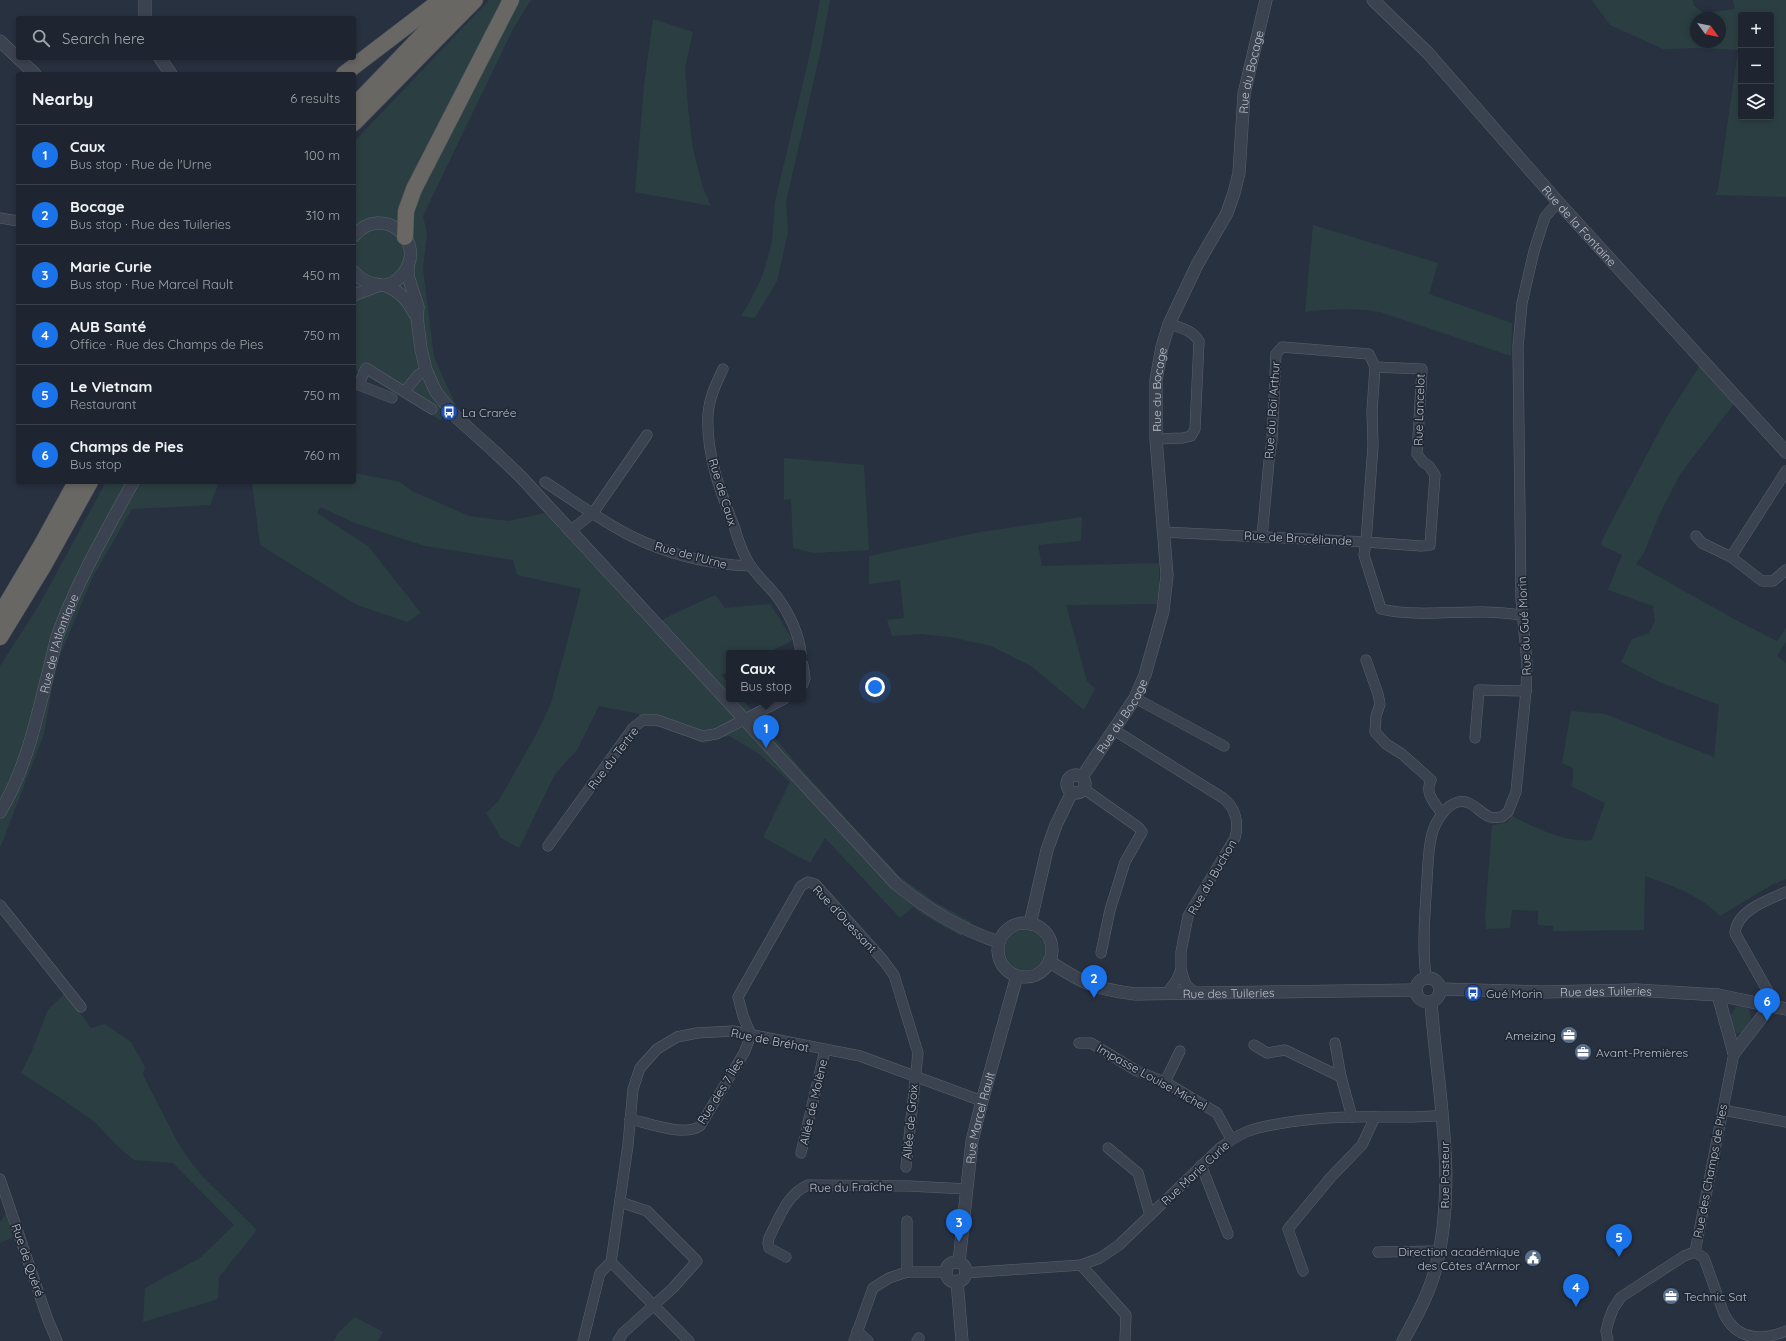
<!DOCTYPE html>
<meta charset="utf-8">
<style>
body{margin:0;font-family:Quicksand,sans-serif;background:#2b313c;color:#f1f3f6}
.controls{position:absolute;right:12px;top:12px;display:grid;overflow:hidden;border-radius:4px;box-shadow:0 2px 6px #0003}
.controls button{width:36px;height:36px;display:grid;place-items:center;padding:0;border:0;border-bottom:1px solid #3c424c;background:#1e2530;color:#f1f3f6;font:20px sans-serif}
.compass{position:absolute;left:1690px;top:12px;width:36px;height:36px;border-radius:50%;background:#1e2530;box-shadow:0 2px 6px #0003;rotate:123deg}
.you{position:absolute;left:875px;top:687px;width:14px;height:14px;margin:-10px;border:3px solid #fff;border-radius:50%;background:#1a73e8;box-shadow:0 0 0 6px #1a73e833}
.badge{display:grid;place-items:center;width:26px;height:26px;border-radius:50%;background:#1a73e8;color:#fff;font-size:13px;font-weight:700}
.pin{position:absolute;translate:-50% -33px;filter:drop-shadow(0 1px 2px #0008)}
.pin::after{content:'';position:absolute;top:21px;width:14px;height:12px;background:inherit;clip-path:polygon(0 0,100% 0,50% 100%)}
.popup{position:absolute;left:726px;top:650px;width:80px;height:52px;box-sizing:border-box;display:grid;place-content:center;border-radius:4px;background:#1e2530;filter:drop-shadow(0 1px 3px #0005);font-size:13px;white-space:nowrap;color:#a1a5ab}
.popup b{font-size:15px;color:#f1f3f6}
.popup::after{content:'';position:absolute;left:50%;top:100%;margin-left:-8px;border:8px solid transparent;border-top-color:#1e2530}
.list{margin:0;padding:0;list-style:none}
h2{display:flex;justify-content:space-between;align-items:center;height:52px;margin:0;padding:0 16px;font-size:17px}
h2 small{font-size:13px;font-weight:400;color:#a1a5ab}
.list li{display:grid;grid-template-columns:26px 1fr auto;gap:12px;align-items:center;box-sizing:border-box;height:60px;padding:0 16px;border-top:1px solid #3c424c}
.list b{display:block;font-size:15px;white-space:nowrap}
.list p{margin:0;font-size:13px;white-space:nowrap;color:#a1a5ab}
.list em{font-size:13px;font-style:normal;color:#a1a5ab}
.icon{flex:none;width:22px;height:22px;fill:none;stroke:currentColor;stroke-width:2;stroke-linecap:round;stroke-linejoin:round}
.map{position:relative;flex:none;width:1786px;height:1341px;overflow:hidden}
.search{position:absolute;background:#1e2530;box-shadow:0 2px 6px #0003;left:16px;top:16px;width:340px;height:44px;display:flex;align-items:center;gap:10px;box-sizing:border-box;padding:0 14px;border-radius:4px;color:#a1a5ab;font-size:15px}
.panel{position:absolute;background:#1e2530;box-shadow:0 2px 6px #0003;left:16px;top:72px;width:340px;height:412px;border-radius:4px}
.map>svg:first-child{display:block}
.green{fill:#2b3f42;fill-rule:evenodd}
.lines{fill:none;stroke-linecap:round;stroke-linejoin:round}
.minor-casing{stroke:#5a616d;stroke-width:11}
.tertiary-casing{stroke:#5a616d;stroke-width:13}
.trunk-casing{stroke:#464e5a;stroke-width:17}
.minor{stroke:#3c4350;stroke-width:10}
.tertiary{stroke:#3c4350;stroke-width:12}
.trunk{stroke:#686764;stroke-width:16}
.labels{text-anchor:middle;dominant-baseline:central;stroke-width:3.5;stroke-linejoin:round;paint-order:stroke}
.street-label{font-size:12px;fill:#b9bfca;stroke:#202835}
.poi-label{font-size:12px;fill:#b9bfca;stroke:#202835;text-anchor:start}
</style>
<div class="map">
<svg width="1786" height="1341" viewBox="0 0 1786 1341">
<rect width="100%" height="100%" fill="#283140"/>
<!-- green -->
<g class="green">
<path d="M489,0h42l-18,29 -90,187 4,18 -4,35 11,88 23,51 -17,12 -86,-51v-227z"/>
<path d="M820,0h10l-9,49 -35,153 2,30 -11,49 -22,37 -14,-2 9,-15 12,-24 10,-35 3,-40 34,-145z"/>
<path d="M1592,0h101l1,6 10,7 31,-4 -2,-9h53v197l-71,-2 3,-5 20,-140 -38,-2 -37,1 -53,-24zM1741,15h30v102h-30zM1696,18h24v24h-24z"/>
<path d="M653,19l40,13 -8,36 3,40 5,41 10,39 8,18 -76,-14 9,-106z"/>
<path d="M1313,225l125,38 -9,31 83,29 -1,33 -131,-44c-26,-4 -49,-3 -75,0z"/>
<path d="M1699,367l5,1 32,33 -55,72 -21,40 -16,40 -8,11 98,55 43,22 9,-13v14l-9,14 9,7v216l-13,5 -53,32c-23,-23 -45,-29 -75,-40l-1,54 -91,1v-5l-15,-1v-14l-26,-1 -2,18 -24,1 -1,-13 7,-91 15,-2 5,-7c24,12 54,27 80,24l13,-37 -34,-17 2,-7v-11l-11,-5 9,-52 34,3 109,43 5,-52 -60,-23 -38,-20 11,-23 17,-6 6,-12 -2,-15 -45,-16 14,-35 -21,-10 2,-7 62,-118z"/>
<path d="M784,458l80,7 5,85 -55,3 -21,-5 -2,-49 -7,1z"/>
<path d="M354,473l46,9 12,9 57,25 39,5 37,-8 108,117 12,-12 50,-23 10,13 45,-4 23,36 -25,13h-39v18l-8,4 8,9v15h13l59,70 98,107 34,25 38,21 -10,14 -39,-22 -9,-7 -13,11 -75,-80 -15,25 -47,-26 27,-55 -32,-29 -29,-17 -26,7 -42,-16 -17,-1 -5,-12 -40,-8 -22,44 -22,24 -36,74 -18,-10 -15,-25 13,-13 37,-65 15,-32 30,-114 -64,-14 -4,-15 -88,-14 -70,-23 -35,-16 -3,6 51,33 53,67 -14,9 -50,-17 -97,-60 -8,-63h102z"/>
<path d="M106,482h113l-9,23 -78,4 -39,67 -37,89 -12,69 -44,114v-182l38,-59z"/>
<path d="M1082,517l-1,24 -43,4 4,21 117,-3v27l-2,14 -91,1 21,76 8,8 -11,21 -53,-44 -40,-20 -41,-9 -29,-3 -29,2 -5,-16 17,-2 -4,-38 -31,4v-28l112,-24z"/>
<circle cx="1025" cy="950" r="20"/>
<path d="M65,993l26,35 14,-4 26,18 14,25 -2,8 37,72 21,28 56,55 -38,47 -1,22 -75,23 2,-34 55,-30 34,-33 -61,-62 -39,-3 -19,-16 -20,-22 -36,-25 -38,-24 10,-20 17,-43z"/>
<path d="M1743,1006l6,3 2,10 -8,13 -7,2 -6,-18 6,-9z"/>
<path d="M6,1214l7,23 -13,6v-21z"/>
<path d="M355,1317l28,15 -5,9h-44l4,-8z"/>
</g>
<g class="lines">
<!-- minor casing -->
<g class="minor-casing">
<g id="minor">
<path d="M0,218l18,3"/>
<path d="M723,369c-7,15 -14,29 -15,46 -2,39 12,76 26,111 4,14 8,27 16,39 8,12 19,21 28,33 11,15 21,36 23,55"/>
<path d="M354,383l38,15"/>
<path d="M359,384l7,-16 66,41"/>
<path d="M405,391l13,-16 8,-5"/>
<path d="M1156,439l27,-1 8,-2 4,-7 4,-88c-7,-11 -18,-13 -30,-17"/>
<path d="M545,482c28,18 56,39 86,54 36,18 79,29 120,30"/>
<path d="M571,530l22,-17 54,-78"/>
<path d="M1163,532l203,10 -2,13 17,54c35,8 70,2 105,3 12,0 25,2 37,3"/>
<path d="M1696,536l6,7 29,14 31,24h11l13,-11"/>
<path d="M1262,537l7,-76 3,-21 4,-86 6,-7 87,7 6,13 -3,44 1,35 -7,96 55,4 9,-1 5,-70 -6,-9 -6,-4 -6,-8 5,-85 -47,-2"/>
<path d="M1731,557l55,-86"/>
<path d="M1366,660l12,34 2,10 -4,12 -1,16 11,12 16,10 29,26c-7,13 4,23 11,34"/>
<path d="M803,665l2,13 -2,6"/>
<path d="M1135,698l89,48"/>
<path d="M1114,730l109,68c13,10 16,25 12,40l-47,78 -7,36v18l5,15 10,8"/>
<path d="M1475,738l4,-48 47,1"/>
<path d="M1084,789l54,38 4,5 -17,30 -15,48 -9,43"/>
<path d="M548,846l85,-118 10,-8h14l45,16 14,-2 68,-35"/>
<path d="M0,905l81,102"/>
<path d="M1426,977c-4,-32 -1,-65 1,-97 1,-15 1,-31 5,-46 3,-11 13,-29 26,-32 14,-3 21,11 32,15 4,1 8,0 12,0l6,-5 8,-20 10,-101 1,-28 -6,-64 -3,-252 4,-44 12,-52 11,-34 13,-15"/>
<path d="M1167,993l9,-12 5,-11"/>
<path d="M1769,1005l1,-10 -35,-62c2,-23 33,-33 51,-41"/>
<path d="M1079,1043h12l46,28 28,11 52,31 14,26"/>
<path d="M1335,1043l6,34"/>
<path d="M1254,1045l13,8 18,-3 56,27 11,40"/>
<path d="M1165,1082l15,-31"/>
<path d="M1723,1110l63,12"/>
<path d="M630,1119c18,4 54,18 70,7l44,-73 7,-18 -8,-19 -5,-19 63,-111 7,-4 7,2 68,76 11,15 24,78 -12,114"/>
<path d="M1108,1148l30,25 12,42"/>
<path d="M801,1153l24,-103"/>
<path d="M1201,1165l27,69"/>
<path d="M0,1179l48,141 9,21"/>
<path d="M907,1221v51"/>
<path d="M1378,1252l61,-1"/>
<path d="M1695,1252l9,6 20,56c13,26 37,27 62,17"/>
<path d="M786,1257l-17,-9 -1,-5 1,-5c10,-20 18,-44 39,-53l101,1 58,3"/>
<path d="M1081,1265l45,50 -1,26"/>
<path d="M1303,1271l-15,-42 43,-52 31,-32 13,-28"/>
<path d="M965,1273l116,-8 19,-7 19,-13 101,-97c8,-6 16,-12 26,-16 26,-10 79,-15 108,-15 29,-1 59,2 88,-2"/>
<path d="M857,1331l11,10"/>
<path d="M583,1341l17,-68 11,-11"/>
<path d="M618,1341l5,-8 50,-45 24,-27 -50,-50 -27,-9"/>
<path d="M689,1341l-78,-79 17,-117 5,-56 7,-21 17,-19 20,-12 20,-4 36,-2 127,25 122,45"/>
<path d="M854,1341l19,-53 16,-10 18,-6h39"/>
<path d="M917,1341l2,-3"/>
<path d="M1608,1341l-2,-10 3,-11 4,-11 8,-12 63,-41 11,-4 39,-199"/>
</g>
</g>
<!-- tertiary casing -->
<g class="tertiary-casing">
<g id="tertiary">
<path id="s1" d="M1373,0l55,53 130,149 228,250"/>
<path d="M145,18v-18"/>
<path d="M0,41l35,33"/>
<path d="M160,58l11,16"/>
<path d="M354,236c28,-34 76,6 48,39 -6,7 -13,11 -21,10 -11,-2 -20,-4 -27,-13"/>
<path d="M408,265v11l10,31 -1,10 4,32 5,21 10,22 19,24 41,37 25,24 375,407c31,25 65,46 103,58"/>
<path d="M386,286c14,6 21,13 28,27"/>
<path d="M354,295l26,-10"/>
<circle cx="1076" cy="784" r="9"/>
<path id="s2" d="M1082,777l53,-79 10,-23 18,-64 4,-36 -11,-136v-59l6,-33 7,-23 28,-59 30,-52 7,-20 5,-20 5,-79 22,-94"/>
<path id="s3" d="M0,812c24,-39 35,-86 46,-131 4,-14 7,-29 11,-44 19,-54 49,-105 76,-155"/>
<circle cx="1025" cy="950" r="27"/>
<path d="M1030,924l17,-74 9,-25 16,-33"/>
<path id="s4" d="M1049,961c33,22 46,28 86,33l281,-4"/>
<circle cx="1428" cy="990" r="12"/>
<path id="s5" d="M1441,989l101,3 94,-2 82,5 68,14"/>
<path d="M1718,995l16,58"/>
<path d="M1734,1053l34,-44 1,-4"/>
<path id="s6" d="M959,1262l13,-121 10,-40 35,-125"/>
<circle cx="956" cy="1272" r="10"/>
<path d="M957,1281l5,60"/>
<path d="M1403,1341c13,-23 27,-49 33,-74 22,-87 1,-178 -5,-265"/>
</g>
</g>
<!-- trunk casing -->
<g class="trunk-casing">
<g id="trunk">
<path d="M344,74l97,-74"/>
<path d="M354,106l102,-106"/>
<path d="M354,123l121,-123"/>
<path d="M405,237l1,-26 8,-22 97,-189"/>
<path d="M0,615l42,-71 34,-62"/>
<path d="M0,637l44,-72 46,-83"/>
</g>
</g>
<!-- minor -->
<use href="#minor" class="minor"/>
<!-- tertiary -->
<use href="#tertiary" class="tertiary"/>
<!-- trunk -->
<use href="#trunk" class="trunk"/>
</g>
<!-- icons -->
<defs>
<g id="bus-disc" transform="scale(0.9)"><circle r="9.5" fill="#1a4fb4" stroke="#202835"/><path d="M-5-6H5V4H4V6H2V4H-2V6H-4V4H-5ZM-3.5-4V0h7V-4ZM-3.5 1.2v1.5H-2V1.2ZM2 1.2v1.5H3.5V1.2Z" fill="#fff"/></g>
<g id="office-disc" transform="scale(0.9)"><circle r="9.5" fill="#5c6f8a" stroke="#202835"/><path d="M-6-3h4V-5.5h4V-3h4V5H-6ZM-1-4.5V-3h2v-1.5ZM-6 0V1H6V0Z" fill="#fff"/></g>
<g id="civic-disc" transform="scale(0.9)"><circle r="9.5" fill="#5c6f8a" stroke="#202835"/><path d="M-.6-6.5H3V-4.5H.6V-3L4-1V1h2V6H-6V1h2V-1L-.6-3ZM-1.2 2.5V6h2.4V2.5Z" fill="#fff"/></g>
</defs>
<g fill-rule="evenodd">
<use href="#bus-disc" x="449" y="412"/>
<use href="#bus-disc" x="1473" y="993"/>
<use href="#office-disc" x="1569" y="1035"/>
<use href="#office-disc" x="1583" y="1052"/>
<use href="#civic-disc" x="1533" y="1258"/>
<use href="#office-disc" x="1671" y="1296"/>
</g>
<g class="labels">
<!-- street labels -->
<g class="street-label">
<text stroke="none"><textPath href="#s2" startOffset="745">Rue du Bocage</textPath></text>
<text stroke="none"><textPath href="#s1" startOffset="306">Rue de la Fontaine</textPath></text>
<text stroke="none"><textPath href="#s2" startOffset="409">Rue du Bocage</textPath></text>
<text transform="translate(1272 410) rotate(-86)">Rue du Roi Arthur</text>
<text transform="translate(1419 410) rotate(-88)">Rue Lancelot</text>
<text transform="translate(723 492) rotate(73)">Rue de Caux</text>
<text transform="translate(1298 538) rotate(3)">Rue de Brocéliande</text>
<text transform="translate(691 555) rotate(15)">Rue de l'Urne</text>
<text transform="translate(1524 626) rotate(-93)">Rue du Gué Morin</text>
<text stroke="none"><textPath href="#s3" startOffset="179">Rue de l'Atlantique</textPath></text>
<text stroke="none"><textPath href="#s2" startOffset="73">Rue du Bocage</textPath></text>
<text transform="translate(613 758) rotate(-53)">Rue du Tertre</text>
<text transform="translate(1212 877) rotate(-60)">Rue du Buchon</text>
<text transform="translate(845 919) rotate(47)">Rue d'Ouessant</text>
<text stroke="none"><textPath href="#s5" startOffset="165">Rue des Tuileries</textPath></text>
<text stroke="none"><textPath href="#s4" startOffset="187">Rue des Tuileries</textPath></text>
<text transform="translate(770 1040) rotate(11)">Rue de Bréhat</text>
<text transform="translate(1152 1077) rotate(29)">Impasse Louise Michel</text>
<text transform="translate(720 1091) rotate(-58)">Rue des 7 Îles</text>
<text transform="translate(813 1102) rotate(-77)">Allée de Molène</text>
<text stroke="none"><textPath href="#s6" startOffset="146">Rue Marcel Rault</textPath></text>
<text transform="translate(910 1122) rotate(-85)">Allée de Groix</text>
<text transform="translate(1710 1171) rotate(-79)">Rue des Champs de Pies</text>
<text transform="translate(1195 1173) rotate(-43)">Rue Marie Curie</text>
<text transform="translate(1444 1175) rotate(-90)">Rue Pasteur</text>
<text transform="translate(851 1187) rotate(-1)">Rue du Fraîche</text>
<text transform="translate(28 1260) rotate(71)">Rue de Quéré</text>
</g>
<!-- poi labels -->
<g class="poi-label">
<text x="462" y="412">La Crarée</text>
<text x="1486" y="993">Gué Morin</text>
<text x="1556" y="1035" text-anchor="end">Ameizing</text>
<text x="1596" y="1052">Avant-Premières</text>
<text x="1520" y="1251" text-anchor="end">Direction académique<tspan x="1520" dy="14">des Côtes d'Armor</tspan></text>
<text x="1684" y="1296">Technic Sat</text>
</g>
</g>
</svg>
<div class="controls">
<button>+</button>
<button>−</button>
<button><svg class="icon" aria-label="layers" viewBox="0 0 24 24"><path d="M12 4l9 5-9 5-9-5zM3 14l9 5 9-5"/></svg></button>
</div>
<svg class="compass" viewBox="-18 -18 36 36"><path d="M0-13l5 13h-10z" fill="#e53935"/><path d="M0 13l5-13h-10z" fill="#a1a5ab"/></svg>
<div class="you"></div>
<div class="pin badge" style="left:766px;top:748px">1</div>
<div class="popup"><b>Caux</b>Bus stop</div>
<div class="pin badge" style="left:1094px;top:998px">2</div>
<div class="pin badge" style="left:959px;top:1242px">3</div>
<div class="pin badge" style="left:1576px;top:1307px">4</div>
<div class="pin badge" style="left:1619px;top:1257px">5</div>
<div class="pin badge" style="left:1767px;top:1021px">6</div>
<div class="search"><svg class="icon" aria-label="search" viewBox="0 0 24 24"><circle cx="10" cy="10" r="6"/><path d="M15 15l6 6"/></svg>Search here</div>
<section class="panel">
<h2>Nearby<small>6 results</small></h2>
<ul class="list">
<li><span class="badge">1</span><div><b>Caux</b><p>Bus stop · Rue de l'Urne</p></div><em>100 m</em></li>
<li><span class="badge">2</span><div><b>Bocage</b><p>Bus stop · Rue des Tuileries</p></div><em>310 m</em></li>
<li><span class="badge">3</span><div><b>Marie Curie</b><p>Bus stop · Rue Marcel Rault</p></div><em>450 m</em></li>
<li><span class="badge">4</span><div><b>AUB Santé</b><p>Office · Rue des Champs de Pies</p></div><em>750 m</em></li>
<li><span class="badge">5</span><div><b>Le Vietnam</b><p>Restaurant</p></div><em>750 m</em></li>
<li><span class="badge">6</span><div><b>Champs de Pies</b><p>Bus stop</p></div><em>760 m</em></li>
</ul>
</section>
</div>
